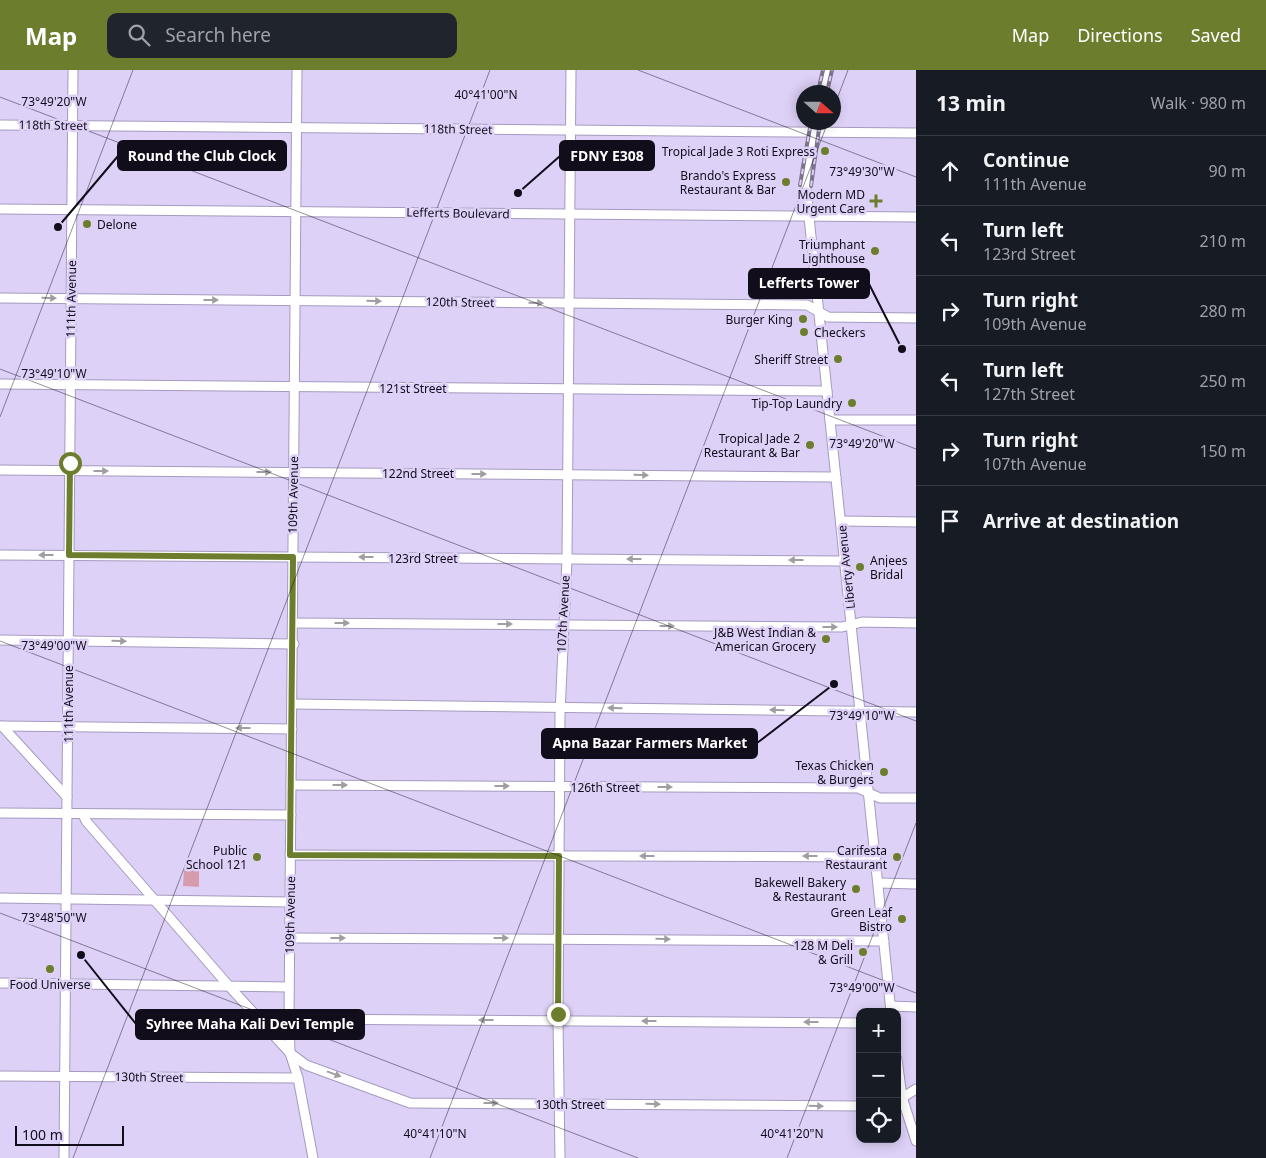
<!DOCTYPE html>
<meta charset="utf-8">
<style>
body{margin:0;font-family:"Noto Sans",sans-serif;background:#20242c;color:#f1f3f6}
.controls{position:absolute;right:15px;bottom:15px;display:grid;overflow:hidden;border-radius:10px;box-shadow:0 2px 12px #0003}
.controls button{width:45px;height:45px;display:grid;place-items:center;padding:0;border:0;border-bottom:1px solid #363941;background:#171b24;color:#f1f3f6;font:25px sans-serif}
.compass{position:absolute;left:796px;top:15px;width:45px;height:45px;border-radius:50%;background:#171b24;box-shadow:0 2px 12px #0003;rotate:111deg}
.scale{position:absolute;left:15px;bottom:12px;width:109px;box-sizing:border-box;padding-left:5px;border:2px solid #120d1a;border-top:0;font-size:14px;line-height:18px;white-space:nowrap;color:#120d1a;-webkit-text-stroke:4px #ded1f8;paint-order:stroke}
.stop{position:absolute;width:15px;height:15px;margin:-11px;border:4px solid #6c7e2d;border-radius:50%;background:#fff}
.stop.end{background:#6c7e2d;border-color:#fff;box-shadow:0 1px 5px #0008}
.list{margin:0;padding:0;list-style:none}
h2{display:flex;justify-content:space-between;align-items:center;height:65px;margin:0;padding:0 20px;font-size:21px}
h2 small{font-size:16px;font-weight:400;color:#9ea1a6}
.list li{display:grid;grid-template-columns:32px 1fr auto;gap:15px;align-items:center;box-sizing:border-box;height:70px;padding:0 20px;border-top:1px solid #363941}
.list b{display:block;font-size:19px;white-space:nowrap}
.list p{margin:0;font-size:16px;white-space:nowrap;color:#9ea1a6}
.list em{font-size:16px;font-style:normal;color:#9ea1a6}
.icon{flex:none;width:28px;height:28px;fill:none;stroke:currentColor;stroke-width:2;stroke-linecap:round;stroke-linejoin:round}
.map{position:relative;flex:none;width:916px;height:1088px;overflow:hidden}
header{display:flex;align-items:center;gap:30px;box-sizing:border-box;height:70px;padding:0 25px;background:#6c7e2d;color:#fff}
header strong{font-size:24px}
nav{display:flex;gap:28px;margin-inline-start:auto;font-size:18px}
.search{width:350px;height:45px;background:#20242c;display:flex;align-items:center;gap:12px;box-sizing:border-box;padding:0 18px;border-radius:10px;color:#9ea1a6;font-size:19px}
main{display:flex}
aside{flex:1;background:#171b24}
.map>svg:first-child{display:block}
.green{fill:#d69cad}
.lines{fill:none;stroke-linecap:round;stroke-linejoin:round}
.minor-casing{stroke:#a69abe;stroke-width:11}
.minor{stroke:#fff;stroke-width:9}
.rail-casing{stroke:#7c738d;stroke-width:4}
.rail{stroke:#ded1f8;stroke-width:2;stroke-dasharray:5.5;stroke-linecap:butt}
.oneway{fill:#a09ea3}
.route{stroke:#6c7e2d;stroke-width:6}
.ticks{fill:none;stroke:#120d1a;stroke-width:1;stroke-opacity:0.45}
.poi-dot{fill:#6c7e2d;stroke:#ded1f8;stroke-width:2}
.labels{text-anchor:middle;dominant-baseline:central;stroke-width:5;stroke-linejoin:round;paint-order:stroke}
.street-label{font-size:12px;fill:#120d1a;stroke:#ded1f8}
.poi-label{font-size:12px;fill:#120d1a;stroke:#ded1f8;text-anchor:end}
.ticks-label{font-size:12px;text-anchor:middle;fill:#120d1a;stroke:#ded1f8;stroke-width:5;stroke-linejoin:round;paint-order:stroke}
.leader{fill:none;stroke:#120d1a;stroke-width:2}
.callout-dot{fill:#120d1a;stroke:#ded1f8;stroke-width:2}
.callout{fill:#120d1a;stroke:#120d1a;stroke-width:2}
.callout-label{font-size:14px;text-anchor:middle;font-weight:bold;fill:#fff}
</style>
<header>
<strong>Map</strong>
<div class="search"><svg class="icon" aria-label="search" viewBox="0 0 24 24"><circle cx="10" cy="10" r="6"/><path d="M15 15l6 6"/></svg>Search here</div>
<nav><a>Map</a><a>Directions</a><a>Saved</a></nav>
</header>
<main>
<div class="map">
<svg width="916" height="1088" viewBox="0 0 916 1088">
<rect width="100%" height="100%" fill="#ded1f8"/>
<!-- green -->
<path class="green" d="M184,799h15v18l-16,-1z"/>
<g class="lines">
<!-- minor casing -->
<g class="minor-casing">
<g id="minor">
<path d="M297,0l-8,949 1,34 8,25 15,80"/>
<path d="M822,22l5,-22"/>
<path d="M815,52l-9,47v19l85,824"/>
<path d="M0,55l916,8"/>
<path d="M0,139l916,8"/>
<path d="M0,228l807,7 21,12 88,1"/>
<path d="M0,314l827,7"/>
<path d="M830,350h86"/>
<path d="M0,400l836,7"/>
<path d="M841,451l75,1"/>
<path d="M0,485l845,6"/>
<path d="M293,553l549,4 20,-5 54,1"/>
<path d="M0,570l294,4"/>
<path d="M292,634l624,8"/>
<path d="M0,656l292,3"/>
<path d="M2,656l65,71"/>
<path d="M291,715l567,3 22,10h36"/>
<path d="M0,743l291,2"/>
<path d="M83,744l3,7 142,164 62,68 16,12 104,38 450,3"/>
<path d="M290,785l586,2"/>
<path d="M879,813l37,1"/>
<path d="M0,828l290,4"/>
<path d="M290,868l594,3"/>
<path d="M0,913l289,4"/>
<path d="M891,936l25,1"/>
<path d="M289,949l571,4"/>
<path d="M897,989l5,38 14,44"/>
<path d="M0,1006l298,2"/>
<path d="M897,1031l19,-12"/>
<path d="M64,1088l9,-1088"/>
<path d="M560,1088l-2,-137 2,-307 7,-155 4,-489"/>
</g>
</g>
<!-- minor -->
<use href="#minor" class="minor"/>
<!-- rail casing -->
<g class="rail-casing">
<g id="rail">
<path d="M818,22l5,-22"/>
<path d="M827,22l5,-22"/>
<path d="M800,115l11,-63"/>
<path d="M811,116l9,-64"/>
</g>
</g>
<!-- rail -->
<use href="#rail" class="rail"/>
</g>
<!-- one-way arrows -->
<defs><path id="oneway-solid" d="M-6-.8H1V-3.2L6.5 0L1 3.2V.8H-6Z" transform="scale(1.25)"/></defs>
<g class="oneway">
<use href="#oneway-solid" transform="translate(49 228) rotate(1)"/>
<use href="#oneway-solid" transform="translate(211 230)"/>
<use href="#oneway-solid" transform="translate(374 231) rotate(1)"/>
<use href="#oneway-solid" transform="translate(536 233) rotate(1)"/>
<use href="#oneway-solid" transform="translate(101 401)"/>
<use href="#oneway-solid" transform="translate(264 402)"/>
<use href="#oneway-solid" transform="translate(479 404)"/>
<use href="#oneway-solid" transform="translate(641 405) rotate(1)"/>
<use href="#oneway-solid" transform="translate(46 485) rotate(-180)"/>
<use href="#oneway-solid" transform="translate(366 487) rotate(-180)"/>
<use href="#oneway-solid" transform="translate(634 489) rotate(-180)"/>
<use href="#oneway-solid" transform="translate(796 490) rotate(-180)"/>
<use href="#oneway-solid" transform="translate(342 553)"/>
<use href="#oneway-solid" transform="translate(505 554)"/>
<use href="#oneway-solid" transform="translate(667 556)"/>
<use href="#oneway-solid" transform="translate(830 557)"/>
<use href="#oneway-solid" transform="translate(119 571) rotate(1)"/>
<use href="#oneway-solid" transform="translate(615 638) rotate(-179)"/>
<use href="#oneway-solid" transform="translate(777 640) rotate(-179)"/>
<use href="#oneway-solid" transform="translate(243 658) rotate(-180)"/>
<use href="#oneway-solid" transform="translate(340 715)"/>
<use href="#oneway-solid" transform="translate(502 716)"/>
<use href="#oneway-solid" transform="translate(665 717)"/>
<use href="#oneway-solid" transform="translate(647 786) rotate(-180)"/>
<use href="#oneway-solid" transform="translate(810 786) rotate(-180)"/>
<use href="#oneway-solid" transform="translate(338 868)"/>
<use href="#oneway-solid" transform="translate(501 868)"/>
<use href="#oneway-solid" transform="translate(663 869) rotate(1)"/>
<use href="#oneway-solid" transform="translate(486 950) rotate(-180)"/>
<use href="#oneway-solid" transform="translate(649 951) rotate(-180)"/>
<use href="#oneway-solid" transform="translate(811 952) rotate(-180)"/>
<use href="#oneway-solid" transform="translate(334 1004) rotate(20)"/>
<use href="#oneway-solid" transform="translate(491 1033)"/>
<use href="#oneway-solid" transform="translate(653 1034) rotate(1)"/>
<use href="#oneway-solid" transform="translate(816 1036) rotate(1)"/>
</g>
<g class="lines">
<!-- route -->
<path class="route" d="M70,393l-1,92 224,2 -3,298 269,1 -1,158"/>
</g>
<!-- ticks -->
<path class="ticks" d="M638,0l278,107M0,27l916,352M834,37l14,-37M0,299l916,352M0,347l133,-347M0,571l916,352M0,843l638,245M73,1088l417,-1088M430,1088l398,-1036M787,1088l129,-335"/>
<!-- markers -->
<g class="poi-dot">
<circle cx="825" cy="81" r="5"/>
<circle cx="786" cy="112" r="5"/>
<path d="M873.5 123.5h5v5h5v5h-5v5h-5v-5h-5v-5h5z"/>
<circle cx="87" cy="154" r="5"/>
<circle cx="875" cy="181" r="5"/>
<circle cx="803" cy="249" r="5"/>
<circle cx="804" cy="262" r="5"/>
<circle cx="838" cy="289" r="5"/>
<circle cx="852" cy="333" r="5"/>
<circle cx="810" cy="375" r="5"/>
<circle cx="860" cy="497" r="5"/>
<circle cx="826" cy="569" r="5"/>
<circle cx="884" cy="702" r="5"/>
<circle cx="257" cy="787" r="5"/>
<circle cx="897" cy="787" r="5"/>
<circle cx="856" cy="819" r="5"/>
<circle cx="902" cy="849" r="5"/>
<circle cx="863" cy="882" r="5"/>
<circle cx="50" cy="899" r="5"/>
</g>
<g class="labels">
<!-- street labels -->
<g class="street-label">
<text transform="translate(53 55) rotate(1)">118th Street</text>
<text transform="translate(458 59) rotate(1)">118th Street</text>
<text transform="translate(458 143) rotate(1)">Lefferts Boulevard</text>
<text transform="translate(71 229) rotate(-89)">111th Avenue</text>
<text transform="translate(460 232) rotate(1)">120th Street</text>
<text x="413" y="318">121st Street</text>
<text x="418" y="403">122nd Street</text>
<text transform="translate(293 425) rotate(-89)">109th Avenue</text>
<text x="423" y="488">123rd Street</text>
<text transform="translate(846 497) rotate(-96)">Liberty Avenue</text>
<text transform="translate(563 544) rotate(-87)">107th Avenue</text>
<text transform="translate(68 634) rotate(-90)">111th Avenue</text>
<text x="605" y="717">126th Street</text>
<text transform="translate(290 845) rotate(-89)">109th Avenue</text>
<text transform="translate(149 1007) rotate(1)">130th Street</text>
<text x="570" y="1034">130th Street</text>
</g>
<!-- poi labels -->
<g class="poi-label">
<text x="815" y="81">Tropical Jade 3 Roti Express</text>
<text x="776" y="105">Brando's Express<tspan x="776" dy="14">Restaurant &amp; Bar</tspan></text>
<text x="865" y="124">Modern MD<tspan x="865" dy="14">Urgent Care</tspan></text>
<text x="97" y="154" text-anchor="start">Delone</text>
<text x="865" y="174">Triumphant<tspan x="865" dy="14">Lighthouse</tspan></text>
<text x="793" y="249">Burger King</text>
<text x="814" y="262" text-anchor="start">Checkers</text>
<text x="828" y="289">Sheriff Street</text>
<text x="842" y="333">Tip-Top Laundry</text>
<text x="800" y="368">Tropical Jade 2<tspan x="800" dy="14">Restaurant &amp; Bar</tspan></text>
<text x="870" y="490" text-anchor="start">Anjees<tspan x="870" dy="14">Bridal</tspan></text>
<text x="816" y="562">J&amp;B West Indian &amp;<tspan x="816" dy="14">American Grocery</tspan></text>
<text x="874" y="695">Texas Chicken<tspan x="874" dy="14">&amp; Burgers</tspan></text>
<text x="247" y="780">Public<tspan x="247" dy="14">School 121</tspan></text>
<text x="887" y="780">Carifesta<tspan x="887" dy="14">Restaurant</tspan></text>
<text x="846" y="812">Bakewell Bakery<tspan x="846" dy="14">&amp; Restaurant</tspan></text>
<text x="892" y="842">Green Leaf<tspan x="892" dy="14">Bistro</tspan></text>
<text x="853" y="875">128 M Deli<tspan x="853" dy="14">&amp; Grill</tspan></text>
<text x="50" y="914" text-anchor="middle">Food Universe</text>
</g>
</g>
<g class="ticks-label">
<text x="486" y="29">40°41'00"N</text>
<text x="54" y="36">73°49'20"W</text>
<text x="862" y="106">73°49'30"W</text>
<text x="54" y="308">73°49'10"W</text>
<text x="862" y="378">73°49'20"W</text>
<text x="54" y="580">73°49'00"W</text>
<text x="862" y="650">73°49'10"W</text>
<text x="54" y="852">73°48'50"W</text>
<text x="862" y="922">73°49'00"W</text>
<text x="435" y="1068">40°41'10"N</text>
<text x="792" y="1068">40°41'20"N</text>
</g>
<!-- callouts -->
<path class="leader" d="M518 123L560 86M58 157L118 86M902 279L869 214M834 614L757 673M81 885L136 954"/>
<g class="callout-dot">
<circle cx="518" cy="123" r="5"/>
<circle cx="58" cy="157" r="5"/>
<circle cx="902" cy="279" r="5"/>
<circle cx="834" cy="614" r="5"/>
<circle cx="81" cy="885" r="5"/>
</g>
<g class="callout">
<rect x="560" y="71" width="94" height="29" rx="5"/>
<rect x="118" y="71" width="168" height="29" rx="5"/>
<rect x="749" y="199" width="120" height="29" rx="5"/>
<rect x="542" y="659" width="215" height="29" rx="5"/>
<rect x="136" y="940" width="228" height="29" rx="5"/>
</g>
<g class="callout-label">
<text x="607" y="91">FDNY E308</text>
<text x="202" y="91">Round the Club Clock</text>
<text x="809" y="218">Lefferts Tower</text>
<text x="650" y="678">Apna Bazar Farmers Market</text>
<text x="250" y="959">Syhree Maha Kali Devi Temple</text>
</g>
</svg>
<div class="controls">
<button>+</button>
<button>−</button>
<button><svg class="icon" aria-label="locate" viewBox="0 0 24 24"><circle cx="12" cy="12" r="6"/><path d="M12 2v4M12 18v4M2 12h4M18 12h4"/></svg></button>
</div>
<svg class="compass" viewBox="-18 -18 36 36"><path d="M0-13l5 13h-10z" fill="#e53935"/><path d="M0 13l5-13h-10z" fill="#9ea1a6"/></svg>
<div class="scale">100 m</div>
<div class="stop" style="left:70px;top:393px"></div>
<div class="stop end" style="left:558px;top:944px"></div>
</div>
<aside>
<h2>13 min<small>Walk · 980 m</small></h2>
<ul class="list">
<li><svg class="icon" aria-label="ahead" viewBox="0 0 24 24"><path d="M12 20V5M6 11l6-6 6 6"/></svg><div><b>Continue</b><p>111th Avenue</p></div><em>90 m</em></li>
<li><svg class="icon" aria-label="left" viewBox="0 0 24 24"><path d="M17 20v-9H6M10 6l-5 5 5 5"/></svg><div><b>Turn left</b><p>123rd Street</p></div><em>210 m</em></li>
<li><svg class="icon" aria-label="right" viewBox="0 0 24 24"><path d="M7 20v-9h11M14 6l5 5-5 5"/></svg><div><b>Turn right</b><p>109th Avenue</p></div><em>280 m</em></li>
<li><svg class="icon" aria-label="left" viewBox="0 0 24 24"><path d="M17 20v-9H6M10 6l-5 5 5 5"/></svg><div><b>Turn left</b><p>127th Street</p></div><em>250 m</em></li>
<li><svg class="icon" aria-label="right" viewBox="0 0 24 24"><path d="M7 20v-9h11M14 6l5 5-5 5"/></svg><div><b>Turn right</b><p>107th Avenue</p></div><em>150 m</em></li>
<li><svg class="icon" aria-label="arrive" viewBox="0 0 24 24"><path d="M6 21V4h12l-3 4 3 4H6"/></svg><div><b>Arrive at destination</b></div></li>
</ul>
</aside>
</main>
